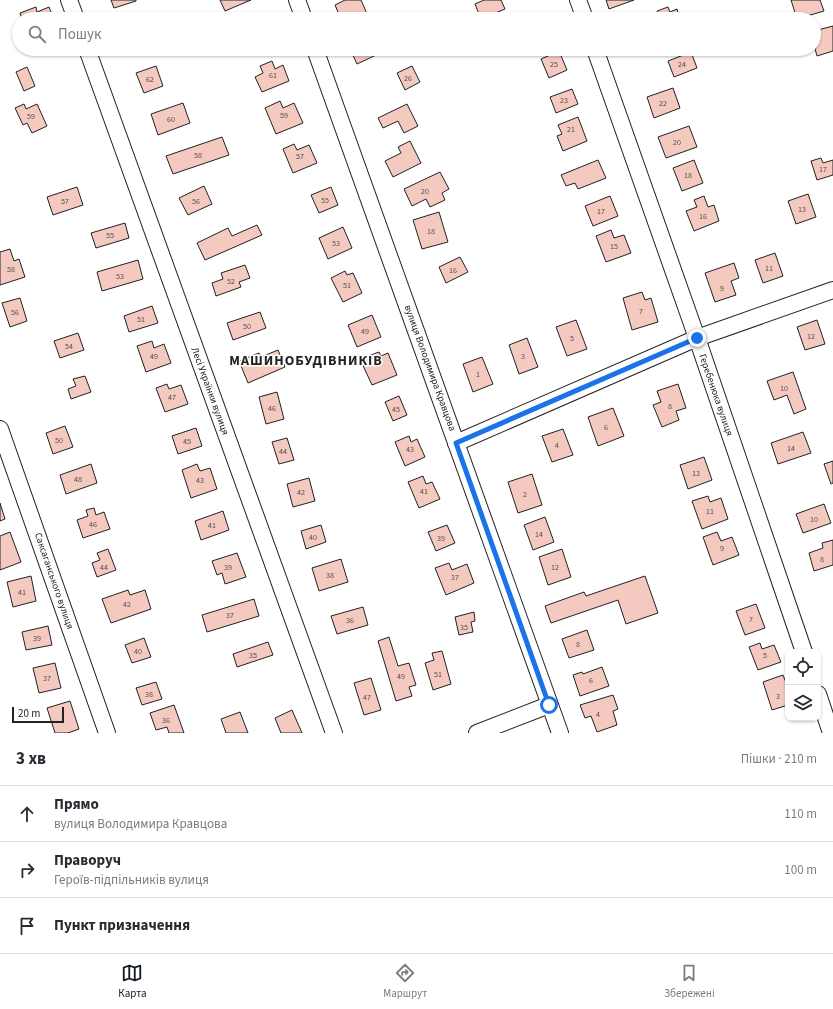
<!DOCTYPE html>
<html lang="uk">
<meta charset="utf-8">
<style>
body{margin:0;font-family:"Source Sans 3",sans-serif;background:#f7f7f7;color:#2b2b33}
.controls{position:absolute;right:12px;bottom:12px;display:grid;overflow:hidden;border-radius:8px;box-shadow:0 1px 3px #0004}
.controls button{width:36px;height:36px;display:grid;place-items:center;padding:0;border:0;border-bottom:1px solid #e1e1e2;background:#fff;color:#2b2b33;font:20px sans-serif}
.scale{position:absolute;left:12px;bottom:10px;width:52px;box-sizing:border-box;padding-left:4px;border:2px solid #222;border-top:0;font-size:11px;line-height:14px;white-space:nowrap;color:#222;-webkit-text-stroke:3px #fff;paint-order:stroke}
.stop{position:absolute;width:12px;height:12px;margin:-9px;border:3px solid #1a73e8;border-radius:50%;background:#fff}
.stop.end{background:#1a73e8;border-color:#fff;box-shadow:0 1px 4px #0008}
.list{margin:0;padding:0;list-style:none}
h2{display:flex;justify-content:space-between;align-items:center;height:52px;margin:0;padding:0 16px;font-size:17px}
h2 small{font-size:13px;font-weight:400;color:#7c7c81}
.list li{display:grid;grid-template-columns:26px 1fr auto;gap:12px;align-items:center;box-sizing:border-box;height:56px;padding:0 16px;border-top:1px solid #e1e1e2}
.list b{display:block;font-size:15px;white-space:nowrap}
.list p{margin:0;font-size:13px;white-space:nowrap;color:#7c7c81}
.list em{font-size:13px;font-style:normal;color:#7c7c81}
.icon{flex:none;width:22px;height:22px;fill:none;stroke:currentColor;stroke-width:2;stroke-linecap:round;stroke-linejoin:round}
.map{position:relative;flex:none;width:833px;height:733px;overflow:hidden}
.search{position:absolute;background:#fff;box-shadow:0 1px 3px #0004;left:12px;right:12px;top:12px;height:44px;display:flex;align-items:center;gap:10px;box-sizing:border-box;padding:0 14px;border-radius:22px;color:#7c7c81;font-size:15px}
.sheet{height:220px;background:#fff}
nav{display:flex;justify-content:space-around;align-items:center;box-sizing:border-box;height:56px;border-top:1px solid #e1e1e2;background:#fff;font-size:11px;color:#7c7c81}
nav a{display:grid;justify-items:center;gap:2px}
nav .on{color:#111827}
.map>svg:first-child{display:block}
.building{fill:#f3c9c0;stroke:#222}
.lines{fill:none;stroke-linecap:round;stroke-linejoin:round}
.minor-casing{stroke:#222;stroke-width:18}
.minor{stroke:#fff;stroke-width:16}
.route{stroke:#1a73e8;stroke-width:5}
.labels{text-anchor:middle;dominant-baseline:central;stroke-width:3;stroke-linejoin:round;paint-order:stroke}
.number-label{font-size:8px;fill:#564c4a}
.street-label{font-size:10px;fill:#222;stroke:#fff}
.district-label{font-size:14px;font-weight:bold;letter-spacing:1px;fill:#222;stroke:#fff}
</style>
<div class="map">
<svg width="833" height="733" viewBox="0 0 833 733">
<rect width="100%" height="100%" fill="#fff"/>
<!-- building -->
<g class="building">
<path d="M111,0h25v1l-22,7z"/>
<path d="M220,0h31l-26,11z"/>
<path d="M345,0h16l7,16 -7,3h-20l-6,-14z"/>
<path d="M484,0h17l4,9 -24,10 -6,-15z"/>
<path d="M606,0h28l-25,9z"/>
<path d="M791,0h29l4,11 -27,8z"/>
<path d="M36,7l1,5 12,-5 5,12h-32l-2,-6z"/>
<path d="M668,7l2,5 7,-3 3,10h-20l-3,-8z"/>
<path d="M817,24l1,6 15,-4v25l-16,5 -3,-11v-20z"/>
<path d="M350,49h39l-32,15z"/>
<path d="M559,51l8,19 -18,8 -8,-19z"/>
<path d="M691,52l6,16 -23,9 -6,-16z"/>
<path d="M272,61l3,8 8,-4 6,16 -27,11 -7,-15 8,-4 -3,-7z"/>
<path d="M156,66l7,20 -19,7 -8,-20z"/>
<path d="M412,66l8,16 -15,8 -8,-17z"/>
<path d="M27,67l8,19 -11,5 -8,-19z"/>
<path d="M673,88l7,20 -26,10 -7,-21z"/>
<path d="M572,89l6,15 -22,9 -6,-16z"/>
<path d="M280,101l3,7 11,-5 9,20 -27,11 -11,-26z"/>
<path d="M183,103l7,20 -32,12 -7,-21z"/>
<path d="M24,104l2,5 11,-5 10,22 -15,7 -5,-10 -4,2 -8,-17z"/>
<path d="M407,104l11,22 -14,7 -6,-12 -15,7 -5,-10z"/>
<path d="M578,117l9,24 -24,10 -6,-15 5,-2 -4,-9z"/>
<path d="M689,126l8,21 -31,11 -8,-21z"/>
<path d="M222,137l7,18 -56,19 -7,-18z"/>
<path d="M410,141l11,22 -28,14 -8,-16 16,-8 -3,-6z"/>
<path d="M294,144l3,6 12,-5 8,18 -24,10 -10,-24z"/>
<path d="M821,158l2,5 10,-3v15l-16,5 -6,-19z"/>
<path d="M598,160l8,18 -28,11 -3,-6 -9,3 -5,-11z"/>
<path d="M694,160l9,23 -21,8 -9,-23z"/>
<path d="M440,172l9,17 -7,4 3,7 -15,7 -4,-8 -14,7 -8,-17z"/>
<path d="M204,186l8,18 -24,11 -9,-17z"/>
<path d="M77,187l6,18 -30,10 -6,-18z"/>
<path d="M331,187l7,18 -19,8 -8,-18z"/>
<path d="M808,194l8,23 -20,7 -8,-23z"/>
<path d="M610,196l8,20 -25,10 -8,-20z"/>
<path d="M704,196l4,11 6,-2 5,16 -25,10 -8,-20 11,-4 -3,-7z"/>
<path d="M439,212l9,30 -26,7 -9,-29z"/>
<path d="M125,223l4,15 -33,10 -5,-15z"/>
<path d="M257,225l5,10 -57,25 -8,-17 31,-15 4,8z"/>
<path d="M343,227l9,21 -24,11 -9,-21z"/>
<path d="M611,230l3,8 10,-3 7,18 -25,9 -10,-26z"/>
<path d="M10,249l4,12 5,-2 6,18 -25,8v-33z"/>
<path d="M775,253l8,23 -20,7 -8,-23z"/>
<path d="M460,257l8,15 -22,11 -7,-16z"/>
<path d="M138,260l5,19 -41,12 -5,-19z"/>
<path d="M734,263l5,15 -8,3 5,14 -21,7 -10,-29z"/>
<path d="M245,265l5,13 -11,4 2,5 -25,9 -4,-13 11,-4 -2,-6z"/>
<path d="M345,271l2,4 6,-2 9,20 -19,9 -12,-24z"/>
<path d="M642,292l3,8 6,-2 7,24 -26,8 -9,-32z"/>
<path d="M20,298l7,23 -17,6 -8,-24z"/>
<path d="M152,306l6,17 -29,9 -5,-16z"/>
<path d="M260,312l6,16 -33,12 -6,-17z"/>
<path d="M372,315l9,22 -24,10 -9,-22z"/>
<path d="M576,320l11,29 -20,7 -11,-29z"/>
<path d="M817,320l8,24 -20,6 -8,-23z"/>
<path d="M78,333l6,17 -24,8 -6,-17z"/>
<path d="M527,338l11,29 -19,7 -10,-29z"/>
<path d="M152,341l2,7 10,-4 7,19 -25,9 -9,-26z"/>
<path d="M278,350l7,17 -37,16 -9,-22 20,-8 2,4z"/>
<path d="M379,352l2,4 7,-3 9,22 -25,10 -12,-26z"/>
<path d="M482,357l11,27 -20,8 -10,-28z"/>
<path d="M793,372l13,37 -12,5 -7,-19 -13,5 -7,-19z"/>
<path d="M85,376l6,16 -20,7 -3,-10 8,-3 -3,-7z"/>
<path d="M167,384l2,5 12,-4 7,19 -23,8 -9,-24z"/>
<path d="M678,384l8,24 -10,3 3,9 -17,7 -9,-22 8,-3 -4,-11z"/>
<path d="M277,392l7,27 -18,5 -7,-27z"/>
<path d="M399,396l8,19 -14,6 -8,-19z"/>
<path d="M613,408l11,28 -26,10 -10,-29z"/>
<path d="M65,426l8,21 -20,7 -7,-21z"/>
<path d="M196,428l6,18 -24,8 -6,-18z"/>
<path d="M563,429l10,26 -21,7 -10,-26z"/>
<path d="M803,432l8,21 -33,11 -7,-21z"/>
<path d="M409,436l2,6 6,-3 8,18 -20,9 -10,-24z"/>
<path d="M287,438l7,22 -15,4 -7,-22z"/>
<path d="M704,457l8,23 -24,9 -8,-24z"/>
<path d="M833,461v22l-2,1 -7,-20z"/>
<path d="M91,464l6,19 -31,11 -6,-19z"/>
<path d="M197,464l3,7 10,-3 7,21 -26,9 -9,-28z"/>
<path d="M532,474l10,31 -24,8 -10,-31z"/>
<path d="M423,476l3,8 6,-2 8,17 -21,9 -11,-26z"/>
<path d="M309,478l6,23 -22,6 -6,-23z"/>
<path d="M708,496l2,6 11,-4 7,21 -26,10 -10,-28z"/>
<path d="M0,503l5,16 -5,2z"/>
<path d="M824,504l7,19 -28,10 -7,-19z"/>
<path d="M94,508l2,7 8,-3 6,17 -27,9 -6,-18 11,-4 -2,-6z"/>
<path d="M223,511l6,19 -28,10 -6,-19z"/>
<path d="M545,517l9,25 -21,8 -9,-25z"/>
<path d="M321,525l5,17 -20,7 -5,-18z"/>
<path d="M447,525l8,18 -19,8 -8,-19z"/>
<path d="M10,532l11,30 -21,8v-34z"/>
<path d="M717,532l4,9 11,-4 7,18 -26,10 -10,-28z"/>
<path d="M833,540v25l-19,6 -5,-18 14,-5 -1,-5z"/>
<path d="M108,549l8,21 -19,7 -5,-14 8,-3 -3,-7z"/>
<path d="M562,549l9,28 -23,8 -9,-28z"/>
<path d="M237,553l9,24 -21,7 -3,-11 -5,2 -5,-14z"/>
<path d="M341,559l7,23 -29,9 -7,-23z"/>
<path d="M449,563l3,7 15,-6 7,19 -28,12 -11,-27z"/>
<path d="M31,576l5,25 -23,6 -6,-25z"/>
<path d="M645,576l13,37 -32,11 -8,-24 -67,23 -6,-17 39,-14 2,4z"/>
<path d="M128,590l2,5 15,-5 6,19 -40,14 -9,-24z"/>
<path d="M254,599l5,17 -52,16 -5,-17z"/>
<path d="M756,604l9,24 -20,7 -9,-24z"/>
<path d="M363,607l5,18 -31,9 -6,-18z"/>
<path d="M474,612l1,9 -4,1 2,10 -14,3 -4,-18z"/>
<path d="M48,626l4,19 -26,5 -4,-18z"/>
<path d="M587,630l7,20 -25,8 -7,-19z"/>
<path d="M389,637l9,29 11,-3 7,22 -7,2 3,9 -16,5 -18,-60z"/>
<path d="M144,638l7,19 -19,6 -7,-18z"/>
<path d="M268,642l5,13 -36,12 -4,-13z"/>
<path d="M760,643l2,6 12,-4 7,17 -23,8 -9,-23z"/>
<path d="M442,651l9,33 -18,6 -8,-27 9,-3 -2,-7z"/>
<path d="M55,663l6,25 -22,5 -6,-25z"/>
<path d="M602,667l7,19 -29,10 -7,-21 9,-3 1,2z"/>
<path d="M783,675l5,13v17l-16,5 -9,-28z"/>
<path d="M371,678l10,32 -17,5 -10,-32z"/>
<path d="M156,682l6,17 -20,6 -6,-17z"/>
<path d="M613,695l5,14 -5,2 4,14 -20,7 -6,-16 -6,2 -5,-13z"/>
<path d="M70,701l9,28 -11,4h-13l-8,-25z"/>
<path d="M174,705l10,28h-15l-2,-6 -11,3 -6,-17z"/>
<path d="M292,710l10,23h-21l-6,-15z"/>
<path d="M240,712l8,21h-22l-5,-14z"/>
</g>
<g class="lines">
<!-- minor casing -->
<g class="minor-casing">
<g id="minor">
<path d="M69,0l7,19"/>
<path d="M297,0l7,19"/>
<path d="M578,0l7,19"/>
<path d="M87,49l247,684"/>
<path d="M315,49l245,684"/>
<path d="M595,49l102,289 107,314"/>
<path d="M0,429l107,304"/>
<path d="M456,443l241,-105 136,-48"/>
<path d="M818,694l13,39"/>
<path d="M477,733l72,-28"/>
</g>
</g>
<!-- minor -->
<use href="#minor" class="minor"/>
</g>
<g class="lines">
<!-- route -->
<path class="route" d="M549,705l-93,-262 241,-105"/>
</g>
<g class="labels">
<!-- number labels -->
<g class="number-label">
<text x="554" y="64">25</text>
<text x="682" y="64">24</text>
<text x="273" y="75">61</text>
<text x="408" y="78">26</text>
<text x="150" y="79">62</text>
<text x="564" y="100">23</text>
<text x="663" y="103">22</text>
<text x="284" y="115">59</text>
<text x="31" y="116">59</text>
<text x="171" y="119">60</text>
<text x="571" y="129">21</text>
<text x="677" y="142">20</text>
<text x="198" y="155">58</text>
<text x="300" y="156">57</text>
<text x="823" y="169">17</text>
<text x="688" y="175">18</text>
<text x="425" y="191">20</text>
<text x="325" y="200">55</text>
<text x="65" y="201">57</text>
<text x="196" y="201">56</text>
<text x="802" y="209">13</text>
<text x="601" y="211">17</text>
<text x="703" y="216">16</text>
<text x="431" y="231">18</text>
<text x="110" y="235">55</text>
<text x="336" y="243">53</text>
<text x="614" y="246">15</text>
<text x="769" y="268">11</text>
<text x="11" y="269">58</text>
<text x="453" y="270">16</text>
<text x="120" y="276">53</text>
<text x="231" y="281">52</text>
<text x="347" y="285">51</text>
<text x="722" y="288">9</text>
<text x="641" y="311">7</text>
<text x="15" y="312">56</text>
<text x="141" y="319">51</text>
<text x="247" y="326">50</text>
<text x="365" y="331">49</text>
<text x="811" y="336">12</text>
<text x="572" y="338">5</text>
<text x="69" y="346">54</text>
<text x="154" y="356">49</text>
<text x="523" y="356">3</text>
<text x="478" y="374">1</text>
<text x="784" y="388">10</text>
<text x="172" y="397">47</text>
<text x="670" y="406">8</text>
<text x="272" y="408">46</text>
<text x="396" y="409">45</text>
<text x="606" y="427">6</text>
<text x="59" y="440">50</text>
<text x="187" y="441">45</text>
<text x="557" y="445">4</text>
<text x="791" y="448">14</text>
<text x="410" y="449">43</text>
<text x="283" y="451">44</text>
<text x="696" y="473">13</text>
<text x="78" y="479">48</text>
<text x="200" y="480">43</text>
<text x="424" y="491">41</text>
<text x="301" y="492">42</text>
<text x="525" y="494">2</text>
<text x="710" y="511">11</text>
<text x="814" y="519">10</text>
<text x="93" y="524">46</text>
<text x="212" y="525">41</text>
<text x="539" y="534">14</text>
<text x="313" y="537">40</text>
<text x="441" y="538">39</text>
<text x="722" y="548">9</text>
<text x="822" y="559">8</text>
<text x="104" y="567">44</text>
<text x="228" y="567">39</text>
<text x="555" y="567">12</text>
<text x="330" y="575">38</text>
<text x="455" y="577">37</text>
<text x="22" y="592">41</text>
<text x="127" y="604">42</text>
<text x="230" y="615">37</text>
<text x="751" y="619">7</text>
<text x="350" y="620">36</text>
<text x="464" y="627">35</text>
<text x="37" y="638">39</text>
<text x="578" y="644">8</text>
<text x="138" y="651">40</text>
<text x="253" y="655">35</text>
<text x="765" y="655">5</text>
<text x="438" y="674">51</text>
<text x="401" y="676">49</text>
<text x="47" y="678">37</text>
<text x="591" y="680">6</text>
<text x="149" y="694">38</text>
<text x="778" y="696">3</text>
<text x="367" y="697">47</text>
<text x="598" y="714">4</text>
<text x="166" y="720">36</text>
</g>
<!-- street labels -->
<g class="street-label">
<text transform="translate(430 368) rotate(70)">вулиця Володимира Кравцова</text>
<text transform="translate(210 391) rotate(70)">Лесі Українки вулиця</text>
<text transform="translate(716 395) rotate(71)">Геребенюка вулиця</text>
<text transform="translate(54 581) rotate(71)">Саксаганського вулиця</text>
</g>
<!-- district labels -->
<g class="district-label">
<text x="306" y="361">МАШИНОБУДІВНИКІВ</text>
</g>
</g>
</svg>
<div class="controls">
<button><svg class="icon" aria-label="locate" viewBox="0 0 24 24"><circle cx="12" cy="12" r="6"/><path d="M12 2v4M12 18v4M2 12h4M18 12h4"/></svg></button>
<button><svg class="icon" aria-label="layers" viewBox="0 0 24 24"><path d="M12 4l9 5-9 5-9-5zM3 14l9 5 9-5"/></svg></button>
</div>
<div class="scale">20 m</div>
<div class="stop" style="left:549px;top:705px"></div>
<div class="stop end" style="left:697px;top:338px"></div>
<div class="search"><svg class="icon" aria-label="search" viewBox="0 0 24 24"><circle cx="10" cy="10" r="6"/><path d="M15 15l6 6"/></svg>Пошук</div>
</div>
<section class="sheet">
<h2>3 хв<small>Пішки · 210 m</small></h2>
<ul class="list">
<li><svg class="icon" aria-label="ahead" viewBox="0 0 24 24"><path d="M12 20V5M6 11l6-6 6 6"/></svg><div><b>Прямо</b><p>вулиця Володимира Кравцова</p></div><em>110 m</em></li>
<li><svg class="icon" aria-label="right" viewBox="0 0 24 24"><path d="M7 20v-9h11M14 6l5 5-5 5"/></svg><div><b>Праворуч</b><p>Героїв-підпільників вулиця</p></div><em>100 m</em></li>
<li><svg class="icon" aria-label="arrive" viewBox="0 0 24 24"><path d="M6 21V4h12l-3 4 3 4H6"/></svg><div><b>Пункт призначення</b></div></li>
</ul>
</section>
<nav>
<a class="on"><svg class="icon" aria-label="map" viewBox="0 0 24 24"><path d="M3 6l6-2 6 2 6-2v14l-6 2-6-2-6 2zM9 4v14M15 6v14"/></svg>Карта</a>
<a><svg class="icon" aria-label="directions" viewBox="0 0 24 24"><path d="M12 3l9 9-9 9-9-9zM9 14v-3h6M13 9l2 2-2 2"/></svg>Маршрут</a>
<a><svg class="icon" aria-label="saved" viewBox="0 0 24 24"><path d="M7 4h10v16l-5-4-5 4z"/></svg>Збережені</a>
</nav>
